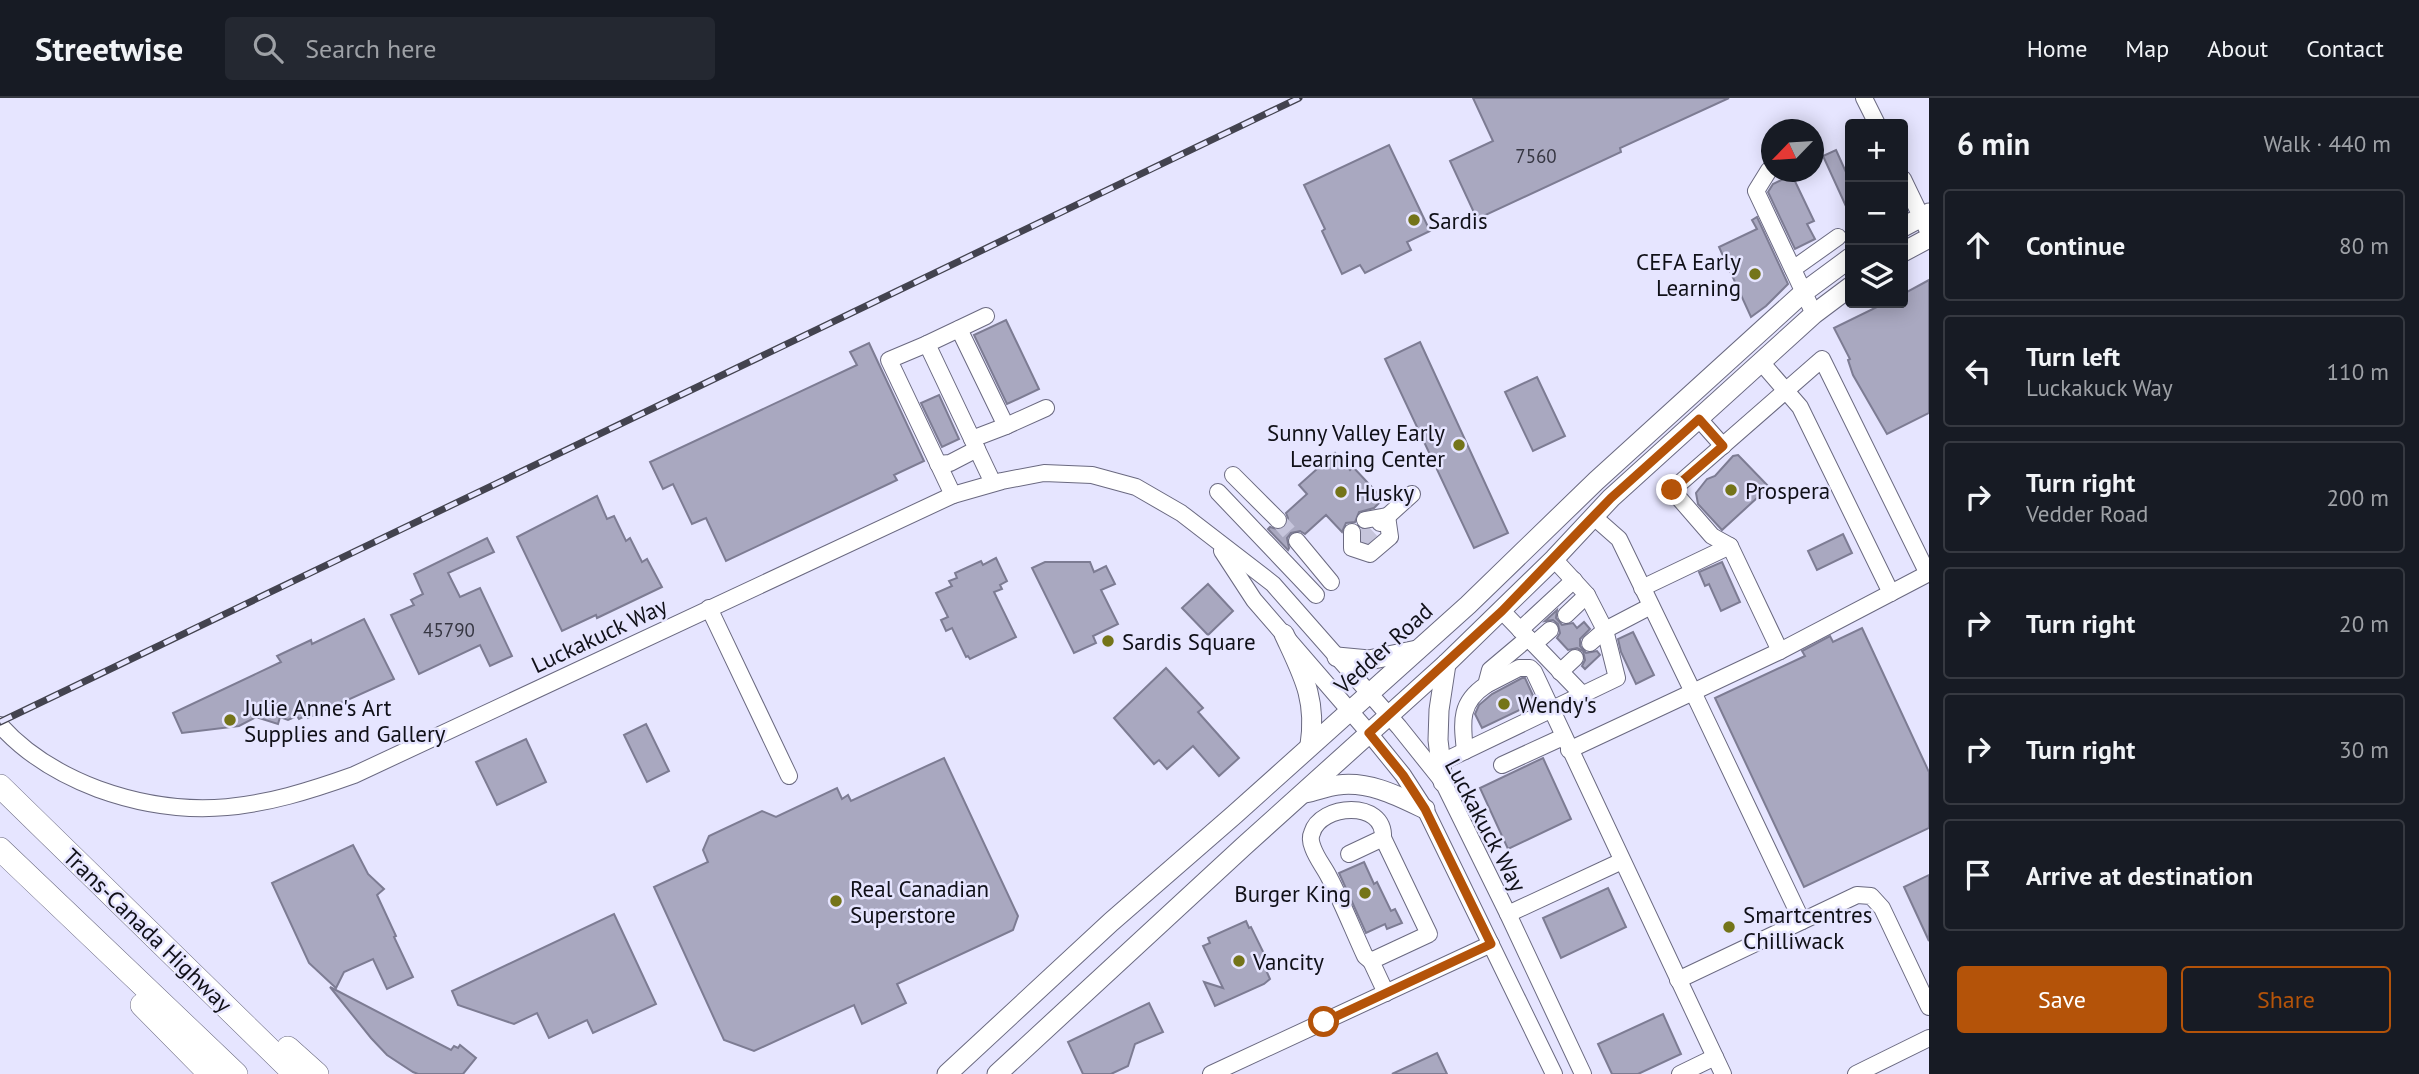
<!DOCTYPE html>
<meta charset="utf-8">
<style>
body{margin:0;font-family:"PT Sans",sans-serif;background:#242831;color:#f1f3f6}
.controls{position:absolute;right:21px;top:21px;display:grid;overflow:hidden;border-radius:7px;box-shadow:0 4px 18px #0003}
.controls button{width:63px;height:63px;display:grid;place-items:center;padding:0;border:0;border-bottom:2px solid #363941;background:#171b24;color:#f1f3f6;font:35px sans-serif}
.compass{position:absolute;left:1761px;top:21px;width:63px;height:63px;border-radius:50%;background:#171b24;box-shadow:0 4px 18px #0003;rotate:245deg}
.stop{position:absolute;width:21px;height:21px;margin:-16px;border:5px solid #b45309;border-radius:50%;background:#fff}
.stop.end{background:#b45309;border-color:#fff;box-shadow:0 2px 7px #0008}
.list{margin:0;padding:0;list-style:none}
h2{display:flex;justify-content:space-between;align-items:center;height:91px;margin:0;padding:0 28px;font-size:30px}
h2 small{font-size:23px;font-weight:400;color:#9ea1a6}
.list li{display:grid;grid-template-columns:46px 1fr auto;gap:21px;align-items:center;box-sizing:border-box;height:112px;margin:0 14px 14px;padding:0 14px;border:2px solid #363941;border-radius:7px}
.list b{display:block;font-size:26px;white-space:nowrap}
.list p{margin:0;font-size:23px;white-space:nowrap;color:#9ea1a6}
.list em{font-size:23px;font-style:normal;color:#9ea1a6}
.actions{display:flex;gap:14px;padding:21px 28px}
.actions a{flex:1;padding:16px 0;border:2px solid #b45309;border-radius:7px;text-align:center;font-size:24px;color:#b45309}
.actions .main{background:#b45309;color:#fff}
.icon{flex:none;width:38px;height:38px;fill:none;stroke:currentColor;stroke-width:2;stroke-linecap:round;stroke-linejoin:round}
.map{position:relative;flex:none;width:1929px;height:976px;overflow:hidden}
header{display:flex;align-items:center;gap:42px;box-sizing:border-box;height:98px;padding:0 35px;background:#171b24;border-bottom:2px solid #363941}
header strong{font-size:33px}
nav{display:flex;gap:38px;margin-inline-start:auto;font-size:24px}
.search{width:490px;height:63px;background:#242831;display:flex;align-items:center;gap:18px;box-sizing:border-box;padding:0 24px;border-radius:7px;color:#9ea1a6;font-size:26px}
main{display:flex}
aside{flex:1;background:#171b24}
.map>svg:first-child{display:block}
.building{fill:#a9a8c0;stroke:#7d7c93;stroke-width:2}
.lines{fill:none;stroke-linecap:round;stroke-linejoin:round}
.minor-tunnel{stroke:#c6c5dc;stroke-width:16;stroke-dasharray:16 8;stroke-linecap:butt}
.minor-casing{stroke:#6a6980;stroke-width:18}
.major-casing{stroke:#6a6980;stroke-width:21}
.highway-casing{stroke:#6a6980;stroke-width:24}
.minor{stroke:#fff;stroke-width:16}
.major{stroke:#fff;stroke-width:19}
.highway{stroke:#fff;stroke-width:23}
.rail-casing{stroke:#43434f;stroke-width:7}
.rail{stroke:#e6e5ff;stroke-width:4.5;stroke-dasharray:13;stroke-linecap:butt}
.route{stroke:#b45309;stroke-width:9}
.poi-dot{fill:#747419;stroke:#e6e5ff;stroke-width:2.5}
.labels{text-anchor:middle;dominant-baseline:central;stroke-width:5;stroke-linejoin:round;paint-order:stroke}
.number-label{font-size:19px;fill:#363642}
.poi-label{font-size:23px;fill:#101018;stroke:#e6e5ff;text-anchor:start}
.street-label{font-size:23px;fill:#101018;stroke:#e6e5ff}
</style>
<header>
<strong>Streetwise</strong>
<div class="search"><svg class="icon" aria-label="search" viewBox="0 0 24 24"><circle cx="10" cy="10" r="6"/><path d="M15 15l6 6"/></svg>Search here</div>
<nav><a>Home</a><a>Map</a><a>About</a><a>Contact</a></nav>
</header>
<main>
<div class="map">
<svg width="1929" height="976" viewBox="0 0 1929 976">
<rect width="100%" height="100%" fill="#e6e5ff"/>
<!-- building -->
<g class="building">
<path d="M1473,0h256l-109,50 1,4 -144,67 -27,-58 43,-20z"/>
<path d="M1389,47l41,86 -23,11 4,8 -46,23 -5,-8 -18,9 -20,-43 3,-2 -21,-44z"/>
<path d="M1836,52l14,31v34l-27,-59z"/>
<path d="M1792,77l22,46 -7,3 8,15 -20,10 -27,-57 5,-8z"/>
<path d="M1757,119l31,67 -22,22 -15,11 -32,-70 38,-18 -5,-9z"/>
<path d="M1929,182v133l-42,21 -34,-59 -5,-15 2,-1 -16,-31 51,-25h18v-9z"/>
<path d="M1006,222l33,69 -32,15 -33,-69z"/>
<path d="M1420,244l88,191 -34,15 -89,-189z"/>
<path d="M869,245l55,118 -30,14 3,5 -171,81 -20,-43 -14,6 -19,-40 -10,5 -13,-27 207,-97 -7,-13z"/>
<path d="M1537,279l28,59 -32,15 -28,-59z"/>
<path d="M939,297l20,44 -17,8 -21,-44z"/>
<path d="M1335,355l15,17 3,-3 30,32 -9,9 -15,4 -4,10 -9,1 -4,9 -16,-17 -21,19 -5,-3 -9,2 -4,5 2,10 -1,2 -20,-21 2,-2 10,3 6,-3 2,-9 -2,-5 21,-19 -8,-9z"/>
<path d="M1738,357l31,32 -47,43 -24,-26 -2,-11 11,-14 8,-3 18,-20z"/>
<path d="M597,398l10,23 7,-3 12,25 4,-3 12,24 5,-3 15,28 -65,31 -1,-3 -34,16 -45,-94z"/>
<path d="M1843,436l9,19 -35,17 -9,-19z"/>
<path d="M487,440l7,14 -46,21 12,24 20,-9 32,68 -22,10 -10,-21 -61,29 -28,-59 23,-10 -3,-5 12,-6 -9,-20z"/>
<path d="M996,460l11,23 -7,4 2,4 -8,3 22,45 -46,22 -2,-3 -2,1 -14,-29 -6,3 -5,-11 7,-3 -12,-24 16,-7 -3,-5 8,-3 -2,-5 26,-12 2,4z"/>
<path d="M1045,464h45l4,10 12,-6 9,18 -14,6 17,34 -25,12 3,7 -22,10 -42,-85z"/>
<path d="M1722,464l18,40 -19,9 -12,-27 -4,2 -6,-14z"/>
<path d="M1208,486l25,27 -25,24 -26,-27z"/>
<path d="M1557,512l-1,8 6,7 11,-2 4,5 7,-6 6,7 -10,10v7l6,7 11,-2 3,4 -15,14 -3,-3 3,-6 -2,-9 -6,-3 -9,2 -11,-12 3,-5 -2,-9 -5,-4 -8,1z"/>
<path d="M364,521l30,60 -86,39 -1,-3 -8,4 -2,-3 -9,4 -8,-3 -2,7 -22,-7 -17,9 -57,7 -9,-20 108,-51 -4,-6 34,-16 1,4z"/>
<path d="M1862,530l67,144v56l-125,59 -89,-189 90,-42 -3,-5 28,-15 3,6z"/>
<path d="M1633,534l21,43 -18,9 -15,-32 -3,-13z"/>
<path d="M1166,570l37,40 -5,4 41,46 -20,18 -26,-30 -26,23 -8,-9 -5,4 -40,-46z"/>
<path d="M1522,580h3l11,24 -54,26 -7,-14 4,-9 13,-11z"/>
<path d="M646,626l23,47 -22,11 -23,-47z"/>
<path d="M526,641l20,43 -49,23 -21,-43z"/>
<path d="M944,660l74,158 -5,14 -116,54 9,19 -44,21 -8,-19 -100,46 -30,-11 -70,-153 54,-25 -5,-12 6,-14 53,-25 14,6 61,-29 5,11 6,-4 3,6z"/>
<path d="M1543,660l28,61 -63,30 -28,-61z"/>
<path d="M353,747l15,29 16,15 -7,6 19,41 -2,1 19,40 -26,12 -14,-30 -29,13 -8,16 -27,-25 -37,-80z"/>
<path d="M1364,764l10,22 3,-2 14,29 4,-2 7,14 -15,6 -2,-5 -19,9 -27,-60z"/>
<path d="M1929,777v66l-25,-54z"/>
<path d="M1608,790l18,39 -65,31 -18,-40z"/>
<path d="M614,816l42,90 -63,29 -6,-13 -38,18 -12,-25 -23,11 -56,-19 -6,-14z"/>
<path d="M1246,823l3,7 2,-1 20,41 -5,2 4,9 -6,5 -49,22 -11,-24 19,6 -20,-42 7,-3 -2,-5z"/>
<path d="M330,889l121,63 3,-4 4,2 2,-3 16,13 -13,16h-45l-5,-2 -26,-17 -16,-17z"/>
<path d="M1149,905l14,29 -28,12 -7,22 -17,8h-28l-15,-32z"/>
<path d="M1663,916l18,40 -43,20h-26l-14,-30z"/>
<path d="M1437,955l10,21h-55z"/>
</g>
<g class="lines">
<!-- minor-tunnel -->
<g class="minor-tunnel">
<path d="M1278,422l19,21"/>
<path d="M1360,443l13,-12"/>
</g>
<!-- minor casing -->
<g class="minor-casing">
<g id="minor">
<path d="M1864,0l13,26"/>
<path d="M1769,72l-13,21 58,123"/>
<path d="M1903,81l26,54"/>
<path d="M1793,171l45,-32"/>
<path d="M986,218l-59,28 66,139"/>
<path d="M959,231l47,97 40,-18"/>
<path d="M927,246l-38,16 64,135"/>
<path d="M1761,264l39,45 91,186"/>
<path d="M1699,321l24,27"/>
<path d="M972,341l34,-13"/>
<path d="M938,366l12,-1 27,-14"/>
<path d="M1233,377l45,45"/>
<path d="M1218,394l98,103"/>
<path d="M1594,419l25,22 74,153 87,-41 149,-78"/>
<path d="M1380,425l32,-29"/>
<path d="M1352,434v16l18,6 20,-17 -3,-21 -22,4"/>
<path d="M1297,443l34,41"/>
<path d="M1222,453l32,49 115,133 34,42 22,34 129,265"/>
<path d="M1642,490l88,-42"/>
<path d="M709,510l80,168"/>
<path d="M1502,513l81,84"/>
<path d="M1566,517l21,-20"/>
<path d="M1520,532l54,-50"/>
<path d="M1590,545l15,-13 46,-24"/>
<path d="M1534,546l16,-14"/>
<path d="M1780,553l-50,-105 -18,-10 -40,-46 150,-131 106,215"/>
<path d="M1560,574l15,-14"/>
<path d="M1486,587l33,-17h11l4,4 189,402"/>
<path d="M0,627c26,29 61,50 98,64 94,34 164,19 256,-14l599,-280 49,-14 42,-8 48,2 44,12 45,26 92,71 126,143 44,55 65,132 75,160"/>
<path d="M1569,652l124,-58 109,229"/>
<path d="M1465,653c-3,-29 -6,-48 21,-66l4,-15 38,-32"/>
<path d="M1442,664l175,-84 -12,-48 -18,-35 -33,-36"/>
<path d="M1502,667l61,-28"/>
<path d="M1349,756l34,-16 46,96 -58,27 15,32"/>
<path d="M1508,816l114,-53"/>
<path d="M1371,863l-6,-5c-12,-26 -23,-54 -36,-79 -5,-10 -12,-18 -16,-29 -2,-5 -3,-11 -1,-15 8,-29 73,-34 71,5"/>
<path d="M1678,882l179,-85 14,1 11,12 47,99"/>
<path d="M1211,976l280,-130"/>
<path d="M1680,976l35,-17"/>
<path d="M1856,976l73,-36"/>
</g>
</g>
<!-- major casing -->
<g class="major-casing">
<g id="major">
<path d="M1903,129l26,-14"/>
<path d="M1903,154l26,-14"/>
<path d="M1284,536c19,41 33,65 26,111"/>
<path d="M1337,559l32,3 48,-10"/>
<path d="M1443,684l-5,-42 1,-30 7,-46"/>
<path d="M1305,695c11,-2 22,-7 33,-8 32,-4 60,11 87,24"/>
<path d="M947,976l164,-152 123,-107 234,-210 128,-124 208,-189 46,-34"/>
<path d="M997,976l247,-228 202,-182 108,-105 57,-61 203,-184 36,-27"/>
</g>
</g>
<!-- highway casing -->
<g class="highway-casing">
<g id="highway">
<path d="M0,688l295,288"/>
<path d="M0,751l236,225"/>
<path d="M142,907l68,69"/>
<path d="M288,950l29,26"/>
</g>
</g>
<!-- minor -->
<use href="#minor" class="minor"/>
<!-- major -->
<use href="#major" class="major"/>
<!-- highway -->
<use href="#highway" class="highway"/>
<!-- rail casing -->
<g class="rail-casing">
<path id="rail" d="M0,624l1299,-624"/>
</g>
<!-- rail -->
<use href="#rail" class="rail"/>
</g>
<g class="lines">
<!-- route -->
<path class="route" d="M1324,924l167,-78 -66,-135 -22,-34 -34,-42 133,-122 109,-113 88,-79 24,27 -51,44"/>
</g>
<!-- markers -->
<g class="poi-dot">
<circle cx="1414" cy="122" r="7"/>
<circle cx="1755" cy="176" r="7"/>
<circle cx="1459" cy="347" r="7"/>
<circle cx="1731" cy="392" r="7"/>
<circle cx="1341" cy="394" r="7"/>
<circle cx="1108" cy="543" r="7"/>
<circle cx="1504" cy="606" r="7"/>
<circle cx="230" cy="622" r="7"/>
<circle cx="1365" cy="795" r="7"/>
<circle cx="836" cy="803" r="7"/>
<circle cx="1729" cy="829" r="7"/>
<circle cx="1239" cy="863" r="7"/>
</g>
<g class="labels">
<!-- number labels -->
<g class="number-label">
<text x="1536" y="58">7560</text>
<text x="449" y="532">45790</text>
</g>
<!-- poi labels -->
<g class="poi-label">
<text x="1428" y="122">Sardis</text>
<text x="1741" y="163" text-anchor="end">CEFA Early<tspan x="1741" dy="26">Learning</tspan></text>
<text x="1445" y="334" text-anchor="end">Sunny Valley Early<tspan x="1445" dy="26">Learning Center</tspan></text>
<text x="1745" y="392">Prospera</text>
<text x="1355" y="394">Husky</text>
<text x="1122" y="543">Sardis Square</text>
<text x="1518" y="606">Wendy's</text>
<text x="244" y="609">Julie Anne's Art<tspan x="244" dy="26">Supplies and Gallery</tspan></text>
<text x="850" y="790">Real Canadian<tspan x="850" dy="26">Superstore</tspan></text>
<text x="1351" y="795" text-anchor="end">Burger King</text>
<text x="1743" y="816">Smartcentres<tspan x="1743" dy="26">Chilliwack</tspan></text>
<text x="1253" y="863">Vancity</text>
</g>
<!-- street labels -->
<g class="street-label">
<text transform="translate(599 537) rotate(-25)">Luckakuck Way</text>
<text transform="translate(1383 550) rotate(-42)">Vedder Road</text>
<text transform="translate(1486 727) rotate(62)">Luckakuck Way</text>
<text transform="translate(148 832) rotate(44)">Trans-Canada Highway</text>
</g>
</g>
</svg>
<div class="controls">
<button>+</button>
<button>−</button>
<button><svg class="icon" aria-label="layers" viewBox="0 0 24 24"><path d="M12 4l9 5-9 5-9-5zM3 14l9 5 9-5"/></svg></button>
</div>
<svg class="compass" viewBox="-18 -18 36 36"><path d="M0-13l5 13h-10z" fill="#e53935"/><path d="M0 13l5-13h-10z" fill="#9ea1a6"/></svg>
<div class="stop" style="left:1324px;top:924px"></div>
<div class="stop end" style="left:1672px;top:392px"></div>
</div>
<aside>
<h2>6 min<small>Walk · 440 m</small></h2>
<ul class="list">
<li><svg class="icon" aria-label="ahead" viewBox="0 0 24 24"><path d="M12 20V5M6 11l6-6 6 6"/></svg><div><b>Continue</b></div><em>80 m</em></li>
<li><svg class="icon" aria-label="left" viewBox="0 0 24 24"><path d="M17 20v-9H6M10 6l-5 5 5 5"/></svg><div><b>Turn left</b><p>Luckakuck Way</p></div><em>110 m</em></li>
<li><svg class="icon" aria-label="right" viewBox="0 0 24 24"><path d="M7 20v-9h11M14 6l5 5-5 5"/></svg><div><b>Turn right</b><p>Vedder Road</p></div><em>200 m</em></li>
<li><svg class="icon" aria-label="right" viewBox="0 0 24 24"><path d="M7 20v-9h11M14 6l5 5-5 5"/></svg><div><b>Turn right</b></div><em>20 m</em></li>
<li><svg class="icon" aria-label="right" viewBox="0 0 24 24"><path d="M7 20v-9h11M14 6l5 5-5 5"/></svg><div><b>Turn right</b></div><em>30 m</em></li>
<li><svg class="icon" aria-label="arrive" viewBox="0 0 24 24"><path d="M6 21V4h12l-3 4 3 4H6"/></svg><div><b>Arrive at destination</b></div></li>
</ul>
<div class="actions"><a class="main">Save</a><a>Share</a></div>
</aside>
</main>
